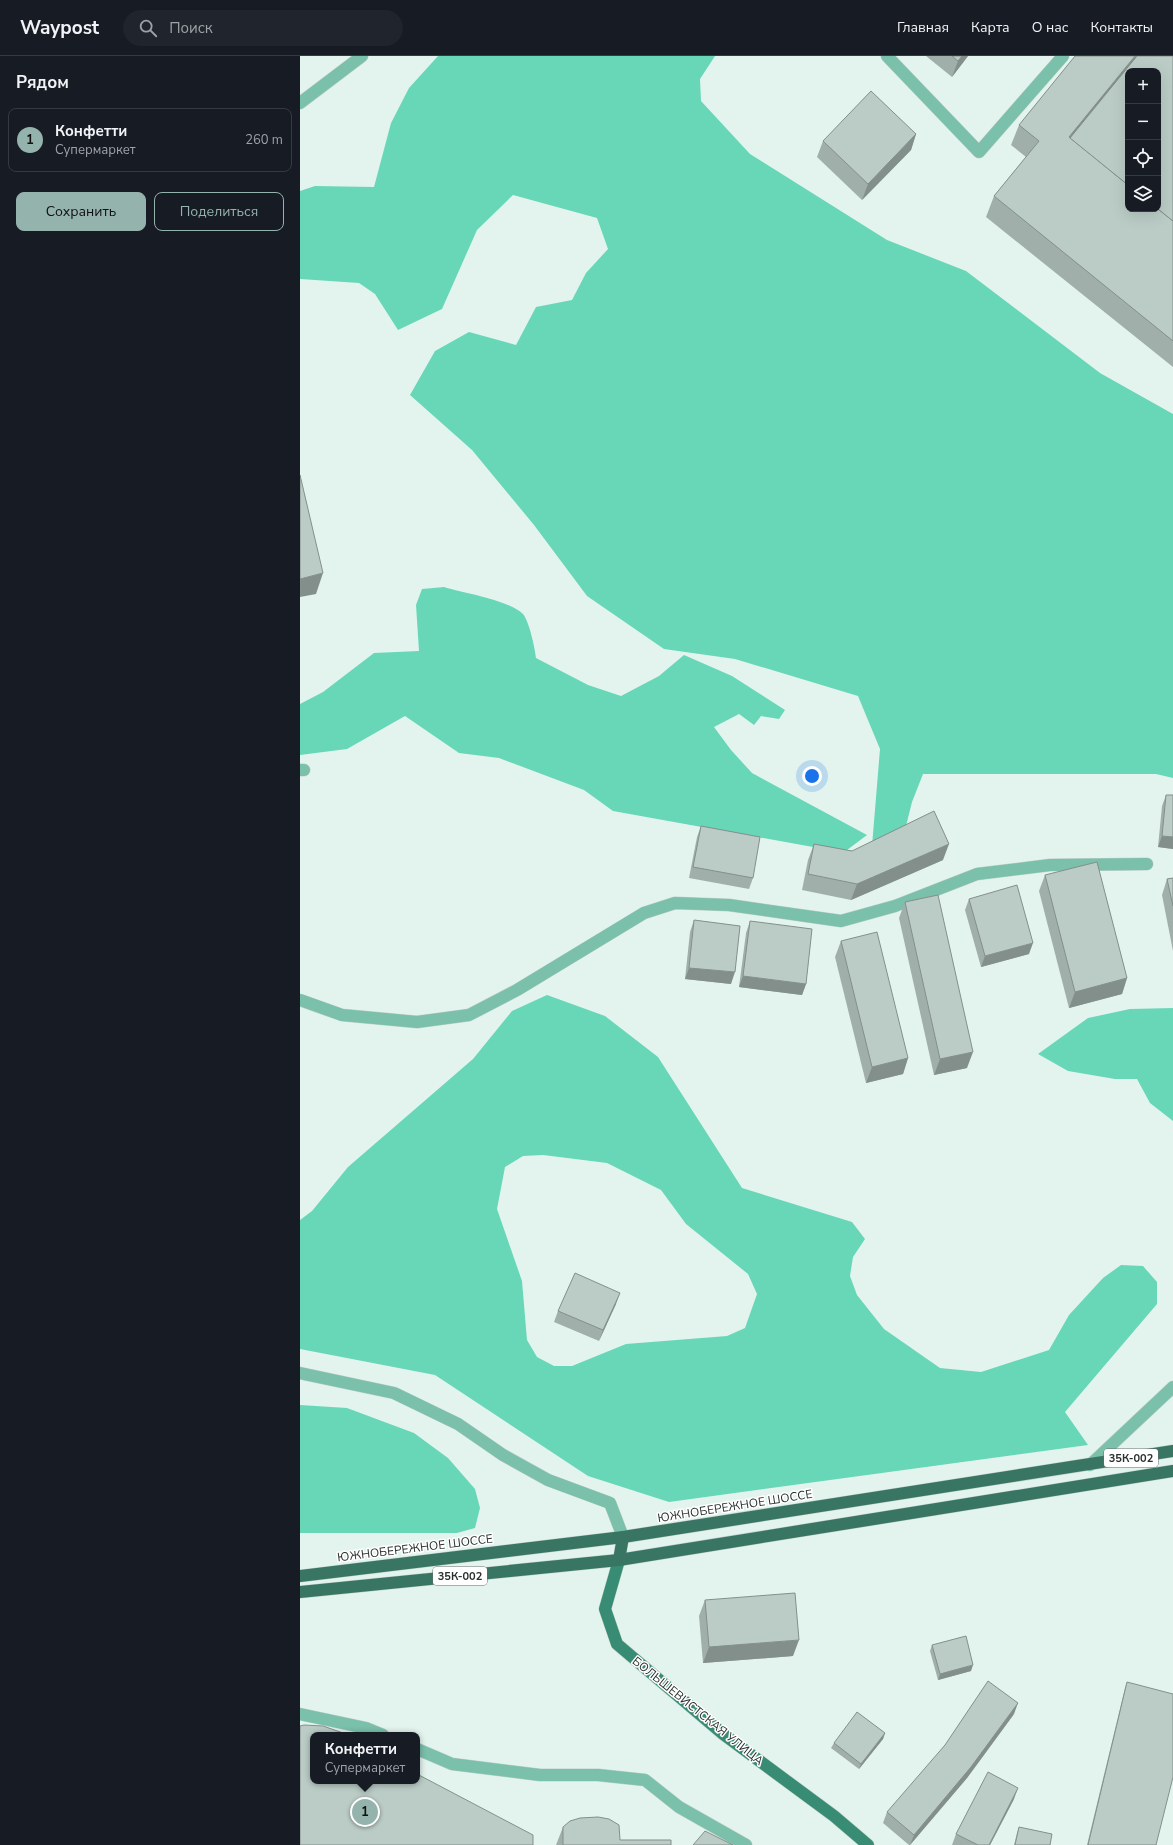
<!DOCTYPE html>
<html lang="ru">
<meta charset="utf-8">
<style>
body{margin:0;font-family:"Nunito Sans",sans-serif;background:#20242c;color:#f1f3f6}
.controls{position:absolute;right:12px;top:12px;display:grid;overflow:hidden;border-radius:8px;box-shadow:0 4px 16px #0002}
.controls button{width:36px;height:36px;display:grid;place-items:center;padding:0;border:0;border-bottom:1px solid #363941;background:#171b24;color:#f1f3f6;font:20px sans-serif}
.you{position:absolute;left:512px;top:720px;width:14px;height:14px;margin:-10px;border:3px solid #fff;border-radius:50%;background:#1a73e8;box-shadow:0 0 0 6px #1a73e833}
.badge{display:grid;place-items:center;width:26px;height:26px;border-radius:50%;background:#94b3ac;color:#111;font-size:13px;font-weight:700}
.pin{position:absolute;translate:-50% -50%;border:2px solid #fff;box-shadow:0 1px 4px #0006}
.popup{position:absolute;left:10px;top:1676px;width:110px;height:52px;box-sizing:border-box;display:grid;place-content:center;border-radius:8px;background:#171b24;filter:drop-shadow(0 1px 3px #0005);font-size:13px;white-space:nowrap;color:#9ea1a6}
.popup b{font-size:15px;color:#f1f3f6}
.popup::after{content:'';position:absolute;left:50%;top:100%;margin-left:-8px;border:8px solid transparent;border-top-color:#171b24}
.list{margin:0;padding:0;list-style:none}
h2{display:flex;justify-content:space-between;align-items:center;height:52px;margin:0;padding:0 16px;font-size:17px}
h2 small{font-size:13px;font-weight:400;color:#9ea1a6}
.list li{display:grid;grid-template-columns:26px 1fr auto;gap:12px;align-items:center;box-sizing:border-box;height:64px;margin:0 8px 8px;padding:0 8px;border:1px solid #363941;border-radius:8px}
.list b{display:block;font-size:15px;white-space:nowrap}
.list p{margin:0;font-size:13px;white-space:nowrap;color:#9ea1a6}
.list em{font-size:13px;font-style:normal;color:#9ea1a6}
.actions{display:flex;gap:8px;padding:12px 16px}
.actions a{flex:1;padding:9px 0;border:1px solid #94b3ac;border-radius:8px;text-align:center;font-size:14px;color:#94b3ac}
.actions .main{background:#94b3ac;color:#111}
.icon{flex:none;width:22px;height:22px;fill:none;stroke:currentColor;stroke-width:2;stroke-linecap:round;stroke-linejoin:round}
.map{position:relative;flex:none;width:873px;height:1789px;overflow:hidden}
header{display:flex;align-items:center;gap:24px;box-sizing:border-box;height:56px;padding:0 20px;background:#171b24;border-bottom:1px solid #363941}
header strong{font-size:19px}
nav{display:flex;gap:22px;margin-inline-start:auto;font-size:14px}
.search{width:280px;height:36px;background:#20242c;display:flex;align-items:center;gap:10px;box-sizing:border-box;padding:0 14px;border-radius:22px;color:#9ea1a6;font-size:15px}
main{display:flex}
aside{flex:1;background:#171b24}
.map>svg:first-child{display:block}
.forest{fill:#68d7b7;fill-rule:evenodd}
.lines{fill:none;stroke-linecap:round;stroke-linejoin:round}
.minor-casing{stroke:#c2d1cb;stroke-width:13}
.major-casing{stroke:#c2d1cb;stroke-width:13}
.highway-casing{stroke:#c2d1cb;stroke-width:13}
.minor{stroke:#7bc0aa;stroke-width:12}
.major{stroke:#398c74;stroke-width:12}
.highway{stroke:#397563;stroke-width:12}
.wall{fill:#a1afaa}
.shaded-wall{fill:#838f8b}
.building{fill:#bbccc6;stroke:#838f8b}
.labels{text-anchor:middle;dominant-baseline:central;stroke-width:3;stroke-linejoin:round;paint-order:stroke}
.shield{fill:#fff;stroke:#6a6e6d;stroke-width:1}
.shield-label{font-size:11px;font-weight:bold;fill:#2a302e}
.street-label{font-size:12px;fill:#2a302e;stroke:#fff}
</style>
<header>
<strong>Waypost</strong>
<div class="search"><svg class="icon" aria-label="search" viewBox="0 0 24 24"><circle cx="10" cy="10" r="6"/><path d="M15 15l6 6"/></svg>Поиск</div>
<nav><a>Главная</a><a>Карта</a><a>О нас</a><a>Контакты</a></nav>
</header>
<main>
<aside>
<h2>Рядом<small></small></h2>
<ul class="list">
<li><span class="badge">1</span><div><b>Конфетти</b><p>Супермаркет</p></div><em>260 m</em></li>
</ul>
<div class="actions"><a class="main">Сохранить</a><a>Поделиться</a></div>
</aside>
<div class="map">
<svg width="873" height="1789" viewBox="0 0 873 1789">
<rect width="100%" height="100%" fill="#e3f4ee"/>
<!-- forest -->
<g class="forest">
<path d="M138,0h277l-15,23 1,22 49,53 137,86 79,31 134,102 73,41v364l-17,-4h-233l-11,28 -7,28 -33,16 8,-97 -22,-53 -123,-37 -71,-10 -77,-53 -53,-71 -62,-75 -62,-55 25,-44 34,-19 47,13 20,-38 36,-7 14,-27 22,-24 -11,-31 -84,-23 -36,35 -35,79 -44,21 -23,-36 -16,-11 -59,-4v-88l15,-5 59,1 17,-64 18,-35z"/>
<path d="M144,531c19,6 65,13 79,27 6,7 12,34 13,44l52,27 33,11 38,-20 25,-21 48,21 53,34 -6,9 -18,-3 -7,9 -15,-11 -25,13 17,23 21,23 115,62 -20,15 -34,-3 -200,-36 -29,-21 -85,-32 -40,-5 -54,-37 -58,33 -47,6v-51l23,-12 51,-39 45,-2 -3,-46 6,-16z"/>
<path d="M247,939l58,21 53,41 84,131 110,34 13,17 -12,18 -3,19 7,19 27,34 56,39 41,4 68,-22 20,-35 34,-37 18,-13 22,1 14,16v22l-92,108 23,33 -419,57 -81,-26 -153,-101 -135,-26v-129l12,-9 36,-44 125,-108 39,-48zM243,1099l64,8 54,27 25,34 62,50 9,20 -12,34 -18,8 -101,8 -54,22h-18l-17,-9 -10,-17 -5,-59 -25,-72 8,-42 18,-11z"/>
<path d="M873,952v113l-23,-18 -13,-24h-22l-47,-8 -30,-17 50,-36 42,-9z"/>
<path d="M0,1349l47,3 67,25 34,25 27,31 5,19 -5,20 -18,5h-157z"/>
</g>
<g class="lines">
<!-- minor casing -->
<g class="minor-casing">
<g id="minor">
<path d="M587,0l92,96 84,-96"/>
<path d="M0,47l62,-47"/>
<path d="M0,714h4"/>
<path d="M0,944l42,15 75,7 52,-7 48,-25 127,-77 31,-10 54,2 112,16 54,-15 82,-32 73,-9 97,-1"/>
<path d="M0,1317l94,20 64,31 45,31 45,25 62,23 13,34"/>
<path d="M790,1409l83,-78"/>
<path d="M0,1658l66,14 17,7"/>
<path d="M117,1693l35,15 88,11h58l47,5 34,27 67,38"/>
</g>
</g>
<!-- major casing -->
<g class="major-casing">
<path id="major" d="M319,1504l-14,49 12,35 106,90 111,82 34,29"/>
</g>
<!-- highway casing -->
<g class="highway-casing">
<g id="highway">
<path d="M319,1504l4,-23"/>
<path d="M0,1520l323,-39 550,-86"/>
<path d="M0,1536l319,-32 554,-89"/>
</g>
</g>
<!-- minor -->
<use href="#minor" class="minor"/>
<!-- major -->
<use href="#major" class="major"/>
<!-- highway -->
<use href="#highway" class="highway"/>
</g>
<!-- wall -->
<g class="wall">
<path d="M626,0h42l-16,21z"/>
<path d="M873,0v311l-187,-150 8,-21 32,-39 -15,-12 8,-20z"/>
<path d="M616,78l-5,16 -49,50 -45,-43 6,-16z"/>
<path d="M866,739h7v54l-15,-2 4,-41z"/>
<path d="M401,770l52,52 -4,11 -60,-11 8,-41z"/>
<path d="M514,788l38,7 91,9 -92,40 -49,-10 6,-30z"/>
<path d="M745,819l82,103 -5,16 -53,14 -30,-117z"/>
<path d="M873,822v73l-11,-56 5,-16z"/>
<path d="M669,843l60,55 -48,13 -16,-57z"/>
<path d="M605,846l62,166 -33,7 -35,-157z"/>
<path d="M394,864l37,64 -46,-5 5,-47z"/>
<path d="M450,865l56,63 -4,11 -63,-8 7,-54z"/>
<path d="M541,885l67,117 -5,16 -37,9 -31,-126z"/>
<path d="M316,1248l-17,37 -45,-19 4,-11z"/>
<path d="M405,1544l88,56 -90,7 -4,-47z"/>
<path d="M632,1589l39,26 -33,9 -8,-29z"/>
<path d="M827,1626l29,163h-69l38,-157z"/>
<path d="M714,1658l-47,64 -57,67h-1l-26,-22 4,-11z"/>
<path d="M585,1677l-2,6 -24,30 -28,-21 3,-5z"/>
<path d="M714,1743l-24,46h-38l4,-11z"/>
<path d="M263,1771l57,13 51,5h-115z"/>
<path d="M719,1771l31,18h-36l3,-12z"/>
</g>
<!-- shaded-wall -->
<g class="shaded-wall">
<path d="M662,0h6l-16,21 6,-16z"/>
<path d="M835,0h8l-71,89 -3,-8z"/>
<path d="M616,78l-5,16 -49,50 6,-16z"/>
<path d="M23,517l-7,21 -16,3v-18z"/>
<path d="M862,780l11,1v12l-15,-2z"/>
<path d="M649,788l-6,16 -92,40 6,-16z"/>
<path d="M733,887l-4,11 -48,13 4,-11z"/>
<path d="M389,912l46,4 -4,12 -46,-5z"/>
<path d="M443,920l63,8 -4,11 -63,-8z"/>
<path d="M827,922l-5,16 -53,14 6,-16z"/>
<path d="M673,996l-6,16 -33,7 6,-16z"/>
<path d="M608,1002l-5,16 -37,9 6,-16z"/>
<path d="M320,1237l-4,11 -17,37 4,-11z"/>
<path d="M499,1584l-6,16 -90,7 6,-16z"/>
<path d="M673,1609l-2,6 -33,9 2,-6z"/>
<path d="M718,1647l-4,11 -47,64 -57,67 4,-10z"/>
<path d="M585,1677l-2,6 -24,30 2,-5z"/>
<path d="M718,1732l-4,11 -24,46h-1z"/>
</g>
<!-- building -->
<g class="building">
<path d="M652,0h10l-4,5z"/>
<path d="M775,0h60l-66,81 59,48v24h30l15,12v120l-179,-145 45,-55 -20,-16z"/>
<path d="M837,0h36v165l-15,-12v-138h-30v114l-58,-47z"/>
<path d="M571,35l45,43 -48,50 -45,-43z"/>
<path d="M0,419l23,98 -23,6z"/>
<path d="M866,739h7v42l-11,-1z"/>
<path d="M634,755l15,33 -92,40 -49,-10 6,-30 38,7z"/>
<path d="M401,770l59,11 -7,41 -60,-11z"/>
<path d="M797,806l30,116 -52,14 -30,-117z"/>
<path d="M873,822v28l-6,-27z"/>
<path d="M717,829l16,58 -48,13 -16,-57z"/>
<path d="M638,839l35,157 -33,7 -35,-157z"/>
<path d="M394,864l46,6 -5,46 -46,-4z"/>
<path d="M450,865l62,8 -6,55 -63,-8z"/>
<path d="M577,876l31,126 -36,9 -31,-126z"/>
<path d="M275,1217l45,20 -17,37 -45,-19z"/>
<path d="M495,1537l4,47 -90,7 -4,-47z"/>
<path d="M666,1580l7,29 -33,9 -8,-29z"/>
<path d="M688,1625l30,22 -47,64 -57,68 -27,-23 58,-67z"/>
<path d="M827,1626l46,12v83l-17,68h-68z"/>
<path d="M557,1656l28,21 -24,31 -27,-21z"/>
<path d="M4,1669l19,1 23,8v1h-33v46h104v-7l116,61v10h-233v-119z"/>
<path d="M688,1716l30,16 -29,57h-11l-22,-11z"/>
<path d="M298,1761l11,2 10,6 1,15h51v5h-108v-18l7,-6 10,-3z"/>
<path d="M719,1771l33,7 -2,11h-35z"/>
<path d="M405,1775l28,14h-40z"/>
</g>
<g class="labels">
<!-- shield labels -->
<g class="shield">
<rect x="804" y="1393" width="54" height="18" rx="3"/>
<rect x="133" y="1511" width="54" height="18" rx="3"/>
</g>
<g class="shield-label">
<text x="831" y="1402">35К-002</text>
<text x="160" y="1520">35К-002</text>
</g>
<!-- street labels -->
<g class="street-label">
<text transform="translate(435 1450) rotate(-9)">ЮЖНОБЕРЕЖНОЕ ШОССЕ</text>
<text transform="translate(115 1492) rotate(-7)">ЮЖНОБЕРЕЖНОЕ ШОССЕ</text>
<text transform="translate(398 1655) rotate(39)">БОЛЬШЕВИСТСКАЯ УЛИЦА</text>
</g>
</g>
</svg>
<div class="controls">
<button>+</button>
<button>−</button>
<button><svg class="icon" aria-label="locate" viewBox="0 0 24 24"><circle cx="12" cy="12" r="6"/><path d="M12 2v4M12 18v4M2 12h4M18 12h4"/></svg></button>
<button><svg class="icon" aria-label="layers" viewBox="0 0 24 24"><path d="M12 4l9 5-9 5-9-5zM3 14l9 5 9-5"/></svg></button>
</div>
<div class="you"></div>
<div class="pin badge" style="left:65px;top:1756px">1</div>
<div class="popup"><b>Конфетти</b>Супермаркет</div>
</div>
</main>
